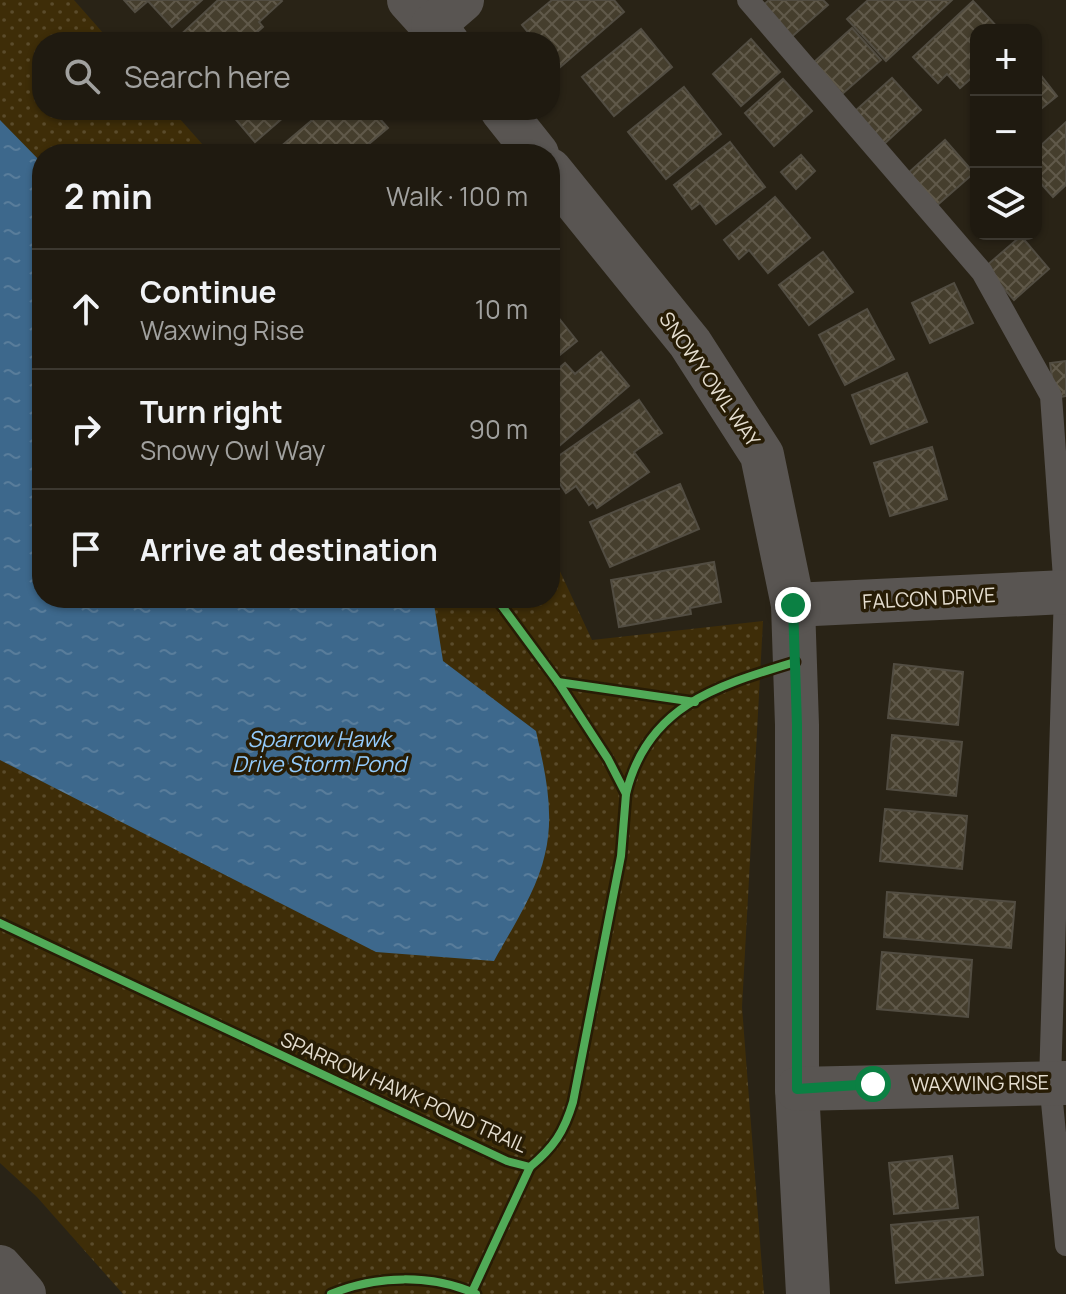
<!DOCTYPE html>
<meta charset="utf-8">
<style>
body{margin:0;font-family:Manrope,sans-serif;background:#272319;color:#f1f3f6}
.controls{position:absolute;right:24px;top:24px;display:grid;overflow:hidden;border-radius:16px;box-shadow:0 2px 6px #0004}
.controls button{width:72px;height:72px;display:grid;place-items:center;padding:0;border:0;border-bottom:2px solid #3c3830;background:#1f1a10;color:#f1f3f6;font:40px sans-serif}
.stop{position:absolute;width:24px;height:24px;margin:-18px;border:6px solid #0b8043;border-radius:50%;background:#fff}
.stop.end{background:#0b8043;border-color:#fff;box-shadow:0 2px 8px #0008}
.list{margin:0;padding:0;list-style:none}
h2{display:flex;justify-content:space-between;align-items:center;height:104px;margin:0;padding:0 32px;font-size:34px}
h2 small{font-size:26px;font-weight:400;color:#a1a19f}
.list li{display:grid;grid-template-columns:52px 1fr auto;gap:24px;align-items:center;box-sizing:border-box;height:120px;padding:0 32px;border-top:2px solid #3c3830}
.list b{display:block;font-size:30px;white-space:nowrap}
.list p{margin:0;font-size:26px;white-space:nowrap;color:#a1a19f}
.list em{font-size:26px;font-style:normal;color:#a1a19f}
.icon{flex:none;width:44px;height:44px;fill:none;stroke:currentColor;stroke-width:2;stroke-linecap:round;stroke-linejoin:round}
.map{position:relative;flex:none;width:1066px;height:1294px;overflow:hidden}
.search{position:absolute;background:#1f1a10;box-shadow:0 2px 6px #0004;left:32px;top:32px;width:528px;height:88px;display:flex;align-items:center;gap:20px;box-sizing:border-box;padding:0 28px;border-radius:32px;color:#a1a19f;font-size:30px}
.panel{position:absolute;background:#1f1a10;box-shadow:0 2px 6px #0004;left:32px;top:144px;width:528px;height:464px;border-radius:32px}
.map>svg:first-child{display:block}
.grass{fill:url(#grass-dots)}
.water{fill:url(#water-ripples)}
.building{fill:url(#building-cross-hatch);stroke:#524d42;stroke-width:2}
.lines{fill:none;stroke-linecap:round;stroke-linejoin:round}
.service{stroke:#595552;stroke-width:22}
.minor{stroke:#595552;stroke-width:44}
.cycleway-casing{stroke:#271c05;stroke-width:13}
.cycleway{stroke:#51ab58;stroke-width:8}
.route{stroke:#0b8043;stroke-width:10}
.labels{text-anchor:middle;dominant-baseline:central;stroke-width:7;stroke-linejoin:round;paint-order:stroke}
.street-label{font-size:20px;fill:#e5ded0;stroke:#271c05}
.water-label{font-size:22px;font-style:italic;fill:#93cbfc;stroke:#271c05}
</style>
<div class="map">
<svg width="1066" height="1294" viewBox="0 0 1066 1294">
<defs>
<pattern id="grass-dots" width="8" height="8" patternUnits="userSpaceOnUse" patternTransform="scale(2)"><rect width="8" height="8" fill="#3e2d08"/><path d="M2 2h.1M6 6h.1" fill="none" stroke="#5a4b2b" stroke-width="1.8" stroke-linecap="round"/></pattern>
<pattern id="water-ripples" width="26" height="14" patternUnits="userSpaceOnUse" patternTransform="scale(2)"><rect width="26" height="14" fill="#3d688c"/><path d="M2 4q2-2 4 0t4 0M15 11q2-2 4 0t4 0" fill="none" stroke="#597d9b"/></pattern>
<pattern id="building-cross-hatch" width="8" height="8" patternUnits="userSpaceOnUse" patternTransform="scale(2)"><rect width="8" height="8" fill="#453e2d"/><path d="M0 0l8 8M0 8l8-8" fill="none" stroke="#60594a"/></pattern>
</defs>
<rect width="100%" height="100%" fill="#292316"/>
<!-- grass -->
<path class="grass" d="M0,0h74l37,42h-69v68h130l39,44h-169v444h508v-48l42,90 171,-19 -21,386 22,287h-641l-86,-97 -37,-34z"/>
<!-- water -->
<path class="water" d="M0,120l42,43v435h391l10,63 93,70c9,40 19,82 9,123 -8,37 -33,74 -51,107l-118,-9 -376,-192z"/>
<!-- building -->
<g class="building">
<path d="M124,0h78l-30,27 -24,-26 -13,11z"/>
<path d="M218,0h63l1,1 -23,21 4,5 -17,15h-73z"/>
<path d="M552,0h62l10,12 -65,56 -9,-10v-16h-14l-14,-17z"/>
<path d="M769,0h54l5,5 -39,34 -28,-32z"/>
<path d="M868,0h84l-66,61 -39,-42z"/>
<path d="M973,1l27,29h-24v44l-16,14 -13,-14 -9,9 -25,-26z"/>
<path d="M852,28l29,32 -39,34 -28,-32z"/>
<path d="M641,29l31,38 -58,49 -32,-39z"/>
<path d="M751,39l29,33 -39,34 -28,-32z"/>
<path d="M1036,69l21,27 -21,17z"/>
<path d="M892,78l29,32 -38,35 -29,-33z"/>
<path d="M783,79l29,32 -38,35 -29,-33z"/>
<path d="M684,87l37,47 -55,45 -38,-47z"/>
<path d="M240,110h52l-37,32 -22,-26z"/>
<path d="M324,110h48l16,18 -31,26h-85z"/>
<path d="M1066,122v63l-13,12 -17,-19v-28z"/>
<path d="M945,140l29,33 -39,34 -28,-33z"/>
<path d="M730,142l35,45 -49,37 -16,-21 -8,6 -18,-24z"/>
<path d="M801,155l14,16 -19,18 -15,-17z"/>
<path d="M775,197l35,41 -42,35 -19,-23 -10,9 -15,-19z"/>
<path d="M1021,236l28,33 -35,31 -29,-33z"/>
<path d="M823,252l30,40 -44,33 -30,-40z"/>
<path d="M954,283l19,40 -43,20 -18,-40z"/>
<path d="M550,307l27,34 -27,22z"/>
<path d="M867,309l27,50 -49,26 -26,-50z"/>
<path d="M601,352l28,34 -77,66 -2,-76 15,-13 10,11z"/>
<path d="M1066,361v35l-11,2 -5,-35z"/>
<path d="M907,373l20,49 -56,22 -19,-49z"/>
<path d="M639,400l23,33 -28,19 15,20 -52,36 -4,-6 -4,3 -13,-19 -10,7 -16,-24v-7z"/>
<path d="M932,447l15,52 -57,17 -16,-53z"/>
<path d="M680,484l19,45 -89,38 -20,-45z"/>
<path d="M714,562l7,40 -31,6 1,6 -72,13 -8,-47z"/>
<path d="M894,664l69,8 -5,53 -70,-7z"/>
<path d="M892,735l70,7 -6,54 -69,-7z"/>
<path d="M885,809l82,7 -5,53 -82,-8z"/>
<path d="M887,892l128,10 -4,46 -127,-11z"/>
<path d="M882,952l90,8 -4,57 -91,-8z"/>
<path d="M952,1156l6,52 -64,6 -5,-51z"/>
<path d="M978,1217l5,58 -87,8 -5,-58z"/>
</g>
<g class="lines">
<!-- service -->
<path class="service" d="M748,0l234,272 69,124 14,196 -15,490 16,163"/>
<!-- minor -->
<g class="minor">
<path d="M409,0l38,42"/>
<path d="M433,25l29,-25"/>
<path d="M502,110l35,44"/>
<path d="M550,170l140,173 72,112 31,150 4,120v364l11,205"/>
<path d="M793,605l273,-13"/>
<path d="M797,1089l269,-6"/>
<path d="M0,1267l24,27"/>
</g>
<!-- cycleway casing -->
<g class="cycleway-casing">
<g id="cycleway">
<path d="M558,682l137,20"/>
<path d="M626,794c21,-88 90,-108 169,-132"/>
<path d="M0,923l507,238 23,6c24,-20 34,-35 43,-65l48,-246 5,-62 -18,-35 -50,-77 -62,-84"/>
<path d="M472,1292l58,-125"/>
<path d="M331,1294c45,-19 101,-20 145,0"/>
</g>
</g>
<!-- cycleway -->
<use href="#cycleway" class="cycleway"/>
</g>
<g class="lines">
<!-- route -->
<path class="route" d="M793,605l4,120v364l76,-5"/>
</g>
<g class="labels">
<!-- street labels -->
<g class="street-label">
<text transform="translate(710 379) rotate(55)">SNOWY OWL WAY</text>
<text transform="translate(929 598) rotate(-3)">FALCON DRIVE</text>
<text transform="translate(980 1083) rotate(-1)">WAXWING RISE</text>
<text transform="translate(404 1092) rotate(24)">SPARROW HAWK POND TRAIL</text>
</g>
<!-- water labels -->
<g class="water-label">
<text x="319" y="739">Sparrow Hawk<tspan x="319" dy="25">Drive Storm Pond</tspan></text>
</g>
</g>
</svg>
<div class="controls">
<button>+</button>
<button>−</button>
<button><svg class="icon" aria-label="layers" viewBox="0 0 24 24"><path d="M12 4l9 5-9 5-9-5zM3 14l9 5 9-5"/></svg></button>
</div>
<div class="stop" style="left:873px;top:1084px"></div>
<div class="stop end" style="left:793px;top:605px"></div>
<div class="search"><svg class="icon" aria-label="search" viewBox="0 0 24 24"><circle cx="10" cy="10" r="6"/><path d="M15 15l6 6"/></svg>Search here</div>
<section class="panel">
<h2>2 min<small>Walk · 100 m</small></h2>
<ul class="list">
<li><svg class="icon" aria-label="ahead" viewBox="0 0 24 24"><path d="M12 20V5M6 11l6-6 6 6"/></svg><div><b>Continue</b><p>Waxwing Rise</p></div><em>10 m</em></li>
<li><svg class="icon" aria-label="right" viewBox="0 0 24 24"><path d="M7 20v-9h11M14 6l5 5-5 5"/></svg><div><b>Turn right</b><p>Snowy Owl Way</p></div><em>90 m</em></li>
<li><svg class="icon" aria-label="arrive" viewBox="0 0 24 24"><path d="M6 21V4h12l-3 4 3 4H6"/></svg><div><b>Arrive at destination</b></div></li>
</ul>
</section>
</div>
